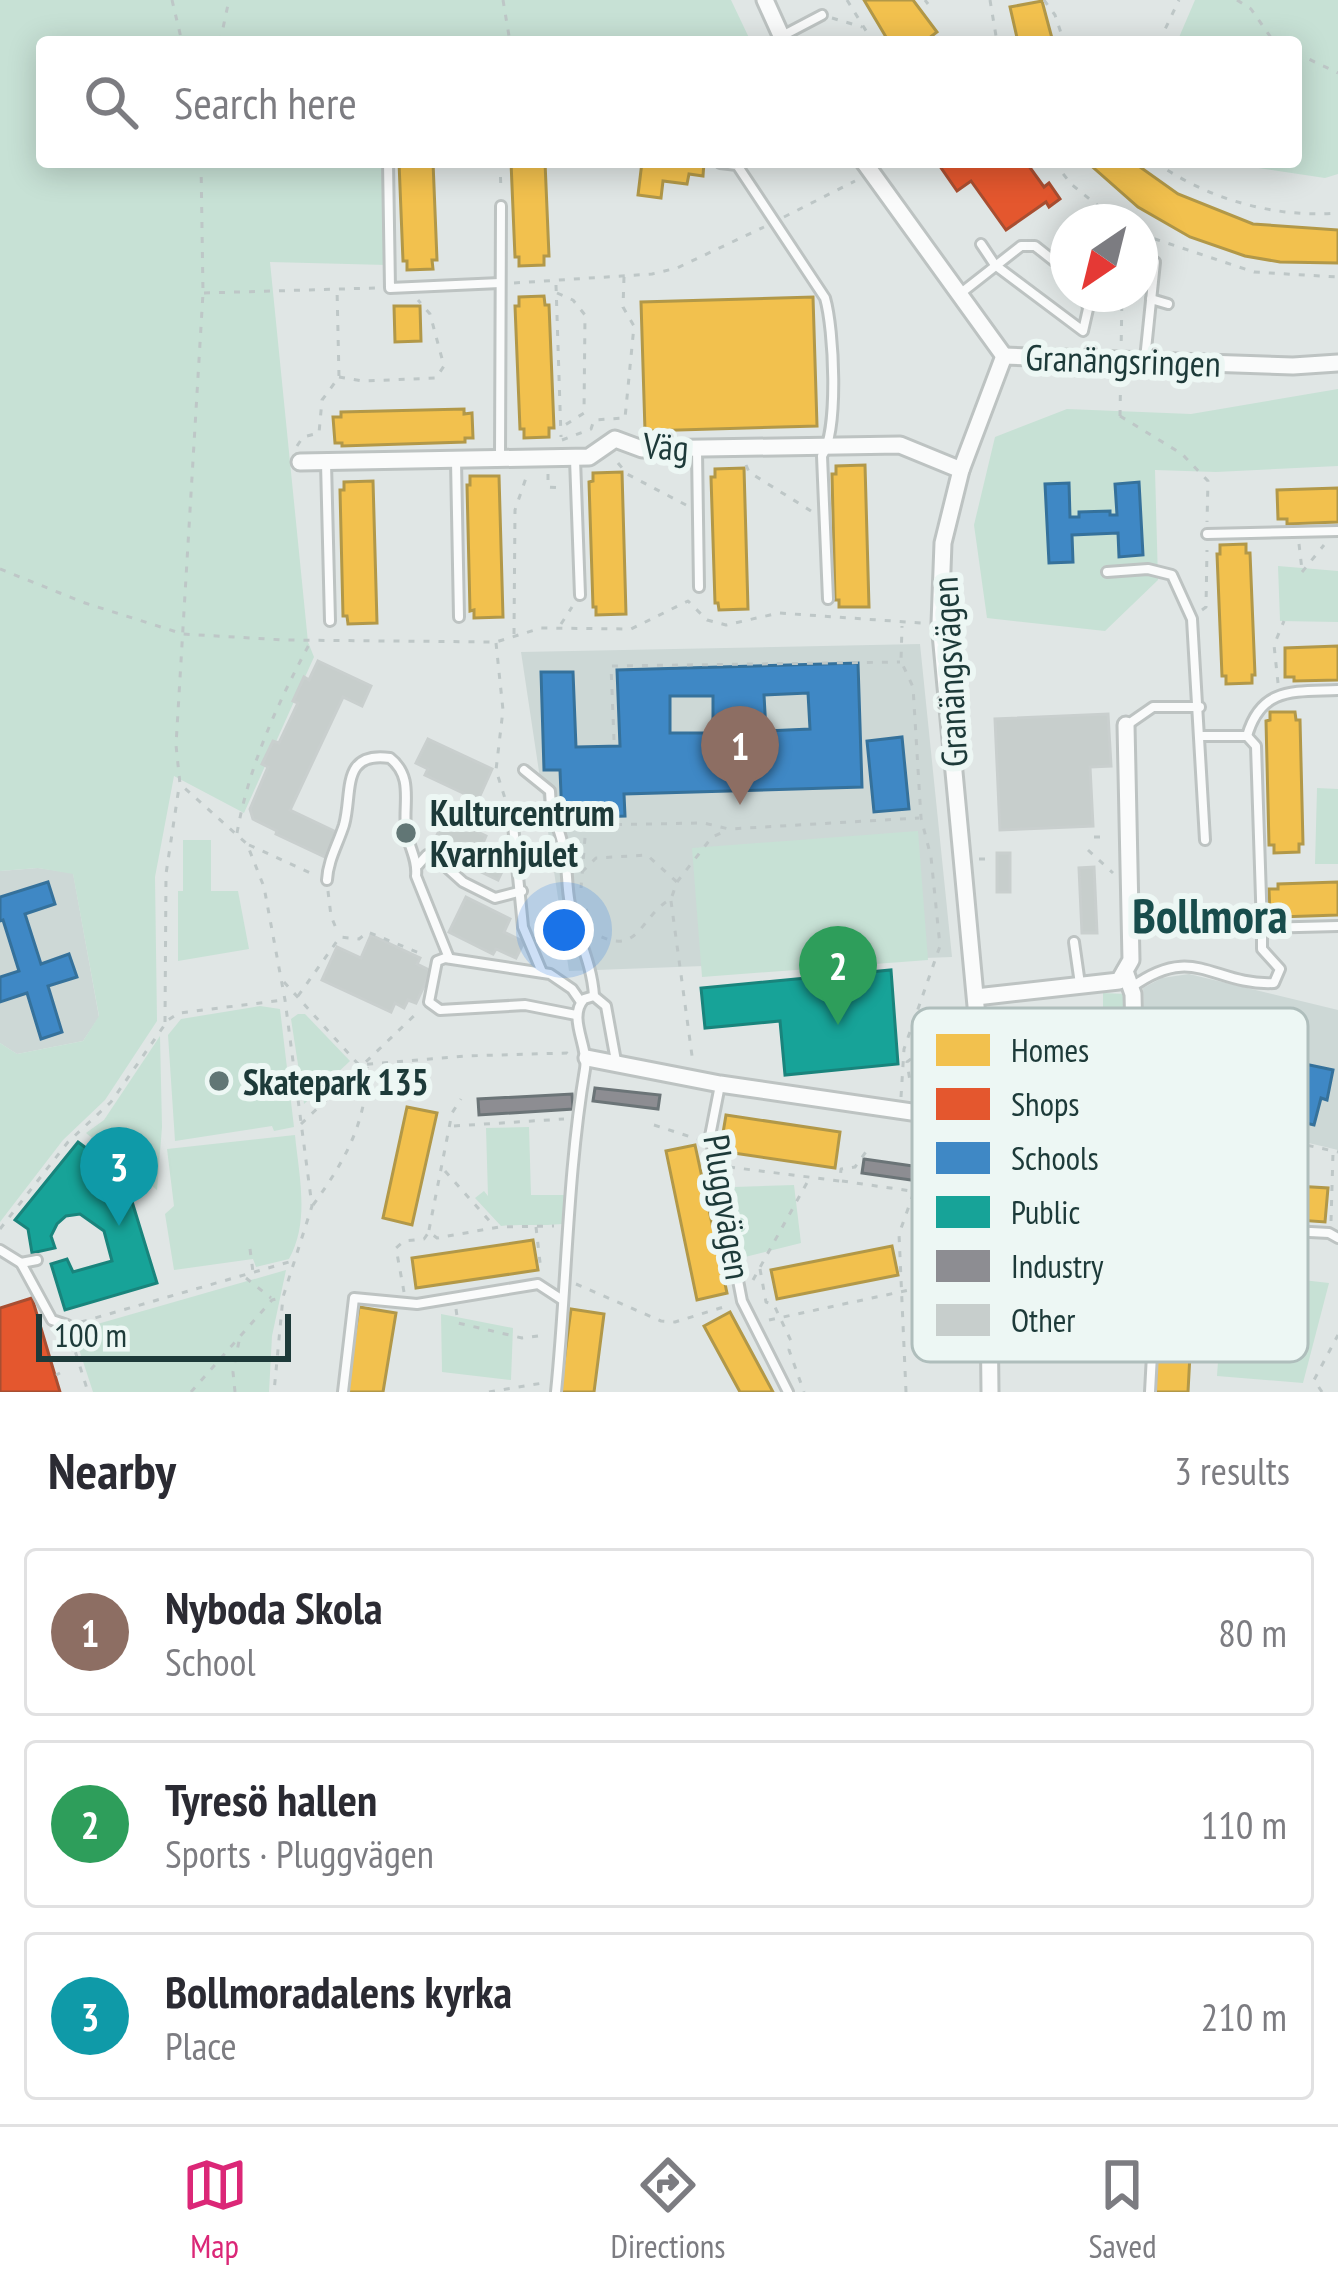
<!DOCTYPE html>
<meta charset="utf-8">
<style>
body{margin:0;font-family:"PT Sans Narrow",sans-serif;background:#f2f2f3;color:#2b2b33}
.compass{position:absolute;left:1050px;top:204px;width:108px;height:108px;border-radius:50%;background:#fff;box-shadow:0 6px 30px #0003;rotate:215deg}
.scale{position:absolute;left:36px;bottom:30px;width:255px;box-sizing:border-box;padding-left:12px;border:6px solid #1d3a39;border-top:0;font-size:33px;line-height:42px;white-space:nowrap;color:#1d3a39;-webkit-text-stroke:9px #edf7f4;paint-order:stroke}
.you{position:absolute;left:564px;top:930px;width:42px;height:42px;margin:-30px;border:9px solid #fff;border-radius:50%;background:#1a73e8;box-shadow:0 0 0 18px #1a73e833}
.badge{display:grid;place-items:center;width:78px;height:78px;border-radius:50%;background:#db2777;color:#fff;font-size:39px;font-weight:700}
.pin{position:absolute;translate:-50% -99px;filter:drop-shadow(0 3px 6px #0008)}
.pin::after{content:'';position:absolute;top:63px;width:42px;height:36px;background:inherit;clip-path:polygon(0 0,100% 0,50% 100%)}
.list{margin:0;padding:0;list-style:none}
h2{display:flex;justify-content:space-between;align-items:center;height:156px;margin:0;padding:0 48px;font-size:51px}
h2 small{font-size:39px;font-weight:400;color:#7c7c81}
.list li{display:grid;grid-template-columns:78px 1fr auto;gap:36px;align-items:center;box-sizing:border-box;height:168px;margin:0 24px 24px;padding:0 24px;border:3px solid #e1e1e2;border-radius:12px}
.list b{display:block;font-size:45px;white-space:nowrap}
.list p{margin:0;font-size:39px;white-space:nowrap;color:#7c7c81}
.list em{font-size:39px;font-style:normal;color:#7c7c81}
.icon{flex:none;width:66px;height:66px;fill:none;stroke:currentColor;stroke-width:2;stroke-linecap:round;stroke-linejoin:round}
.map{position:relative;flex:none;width:1338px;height:1392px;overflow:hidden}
.search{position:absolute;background:#fff;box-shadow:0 6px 30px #0003;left:36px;right:36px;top:36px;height:132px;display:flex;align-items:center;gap:30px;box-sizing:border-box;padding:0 42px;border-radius:12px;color:#7c7c81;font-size:45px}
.sheet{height:732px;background:#fff}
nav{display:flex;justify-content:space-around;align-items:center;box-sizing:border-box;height:168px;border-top:3px solid #e1e1e2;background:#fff;font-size:33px;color:#7c7c81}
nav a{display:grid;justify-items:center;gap:6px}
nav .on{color:#db2777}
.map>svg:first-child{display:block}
.built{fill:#cdd8d6}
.green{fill:#c7e1d5}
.homes{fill:#f2c14e;stroke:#b29848;stroke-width:3}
.shops{fill:#e4572e;stroke:#a84e31;stroke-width:3}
.schools{fill:#3f88c5;stroke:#35719b;stroke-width:3;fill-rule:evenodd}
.public{fill:#17a398;stroke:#19847c;stroke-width:3}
.industry{fill:#8d8d92;stroke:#6b7477;stroke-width:3}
.building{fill:#c7cecc;stroke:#c9cfce;stroke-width:3}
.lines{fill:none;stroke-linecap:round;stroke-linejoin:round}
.service-casing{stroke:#bdc3c2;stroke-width:14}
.minor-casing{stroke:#bdc3c2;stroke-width:21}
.path{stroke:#bec7c7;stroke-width:3;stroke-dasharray:6 9;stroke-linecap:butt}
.service{stroke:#fafbfb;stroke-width:8}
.minor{stroke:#fafbfb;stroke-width:15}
.path-bridge{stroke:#bec7c7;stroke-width:3;stroke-dasharray:6 9;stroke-linecap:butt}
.poi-dot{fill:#617675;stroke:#edf7f4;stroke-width:4.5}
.labels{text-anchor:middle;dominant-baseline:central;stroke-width:12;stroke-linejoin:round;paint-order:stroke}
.street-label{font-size:36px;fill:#1d3a39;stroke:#edf7f4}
.poi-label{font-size:36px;font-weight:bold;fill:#1d3a39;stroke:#edf7f4;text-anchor:start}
.district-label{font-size:48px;font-weight:bold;fill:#184d4c;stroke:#edf7f4}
.key{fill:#edf7f4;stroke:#afbebc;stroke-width:3}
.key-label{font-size:33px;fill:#1d3a39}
</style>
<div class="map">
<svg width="1338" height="1392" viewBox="0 0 1338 1392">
<rect width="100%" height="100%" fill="#e0e6e5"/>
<!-- built -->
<g class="built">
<path d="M920,644l32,313 -383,14 -48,-319z"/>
<path d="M38,868l35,5 26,144 -16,24 -66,13 -17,-11v-172z"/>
<path d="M1189,974l149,36v140l-104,-25 3,-14 -7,-3 3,-14 -25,-7 1,-10 -7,-1 -4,16 -31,-7 1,-8 -21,-5 -4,-84 19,-10z"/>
</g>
<!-- green -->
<g class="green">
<path d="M0,0h731l20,42h-709v120h339l6,103 -117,-3 38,380 6,15 -70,156 -70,-37 -19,101 2,144 -52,79 -42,40 -63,82v-179l17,11 66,-13 16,-25 -26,-142 -35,-6 -38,3z"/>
<path d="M1195,0h143v174l-13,4 -107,-16h78v-120h-119z"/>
<path d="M1338,389v77l-122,6 -61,-2 3,110 -53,51 -118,-13 -13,-93 21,-88 72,-28 124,5z"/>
<path d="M1278,566l60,5v51l-58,-1z"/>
<path d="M1317,788l21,1v75h-23z"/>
<path d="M918,831l10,129 -226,17 -10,-129z"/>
<path d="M183,840h28v51h27l11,58 -71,12v-70h5z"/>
<path d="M1103,993l23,1 1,50 -15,2 2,49 23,1 1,9 -35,-8z"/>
<path d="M260,1006l20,3 14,118 -20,4 -2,-5 -97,15 -7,-106 13,-16z"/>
<path d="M298,1014h7l45,47 -46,43 -13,-85z"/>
<path d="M160,1036l2,91 -5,63 -71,-57 18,-13z"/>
<path d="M529,1127l2,68h34l-3,29c-19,2 -41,0 -61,2l-26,-28 9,-7 4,5 -2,-68z"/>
<path d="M295,1135c4,41 15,86 -6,124l-29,7 -4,1 -3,-8 -79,11 -9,-56 9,-8 -7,-57z"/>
<path d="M794,1185l7,58 -56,14 -11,-70z"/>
<path d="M286,1270l-14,66 -3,56h-176l-20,-61z"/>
<path d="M1224,1271l105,12 -26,100 -86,-7z"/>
<path d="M441,1314l72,14 -2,52 -69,-8z"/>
</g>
<!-- homes -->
<g class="homes">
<path d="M864,0h49l24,32 -13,10h-35z"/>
<path d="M1042,1l11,41h-35l-8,-35z"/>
<path d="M399,162h34l4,98h-5l1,9 -26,1v-9h-4z"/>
<path d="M511,162h34l4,94h-5v9l-25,1v-9h-4z"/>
<path d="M642,162h62l-1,14 -14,-2 -2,10 -24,-3 -2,17 -23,-3z"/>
<path d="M1087,162h46l45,32 75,30 85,6v33l-58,-1 -35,-6 -55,-19 -52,-30z"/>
<path d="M544,296l1,9h4l5,123h-5v9l-25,1v-9h-4l-5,-123h4v-9z"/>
<path d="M813,297l4,129 -172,5 -4,-129z"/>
<path d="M394,306h26l1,35 -26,1z"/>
<path d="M464,409v5l8,-1 1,25h-8v4l-123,4v-3h-7l-2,-26h8v-5z"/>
<path d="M865,465l4,142h-30v-7h-4l-3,-126h4v-8z"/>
<path d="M744,468l4,141 -29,1 -1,-7h-3l-4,-126h4v-8z"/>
<path d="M622,472l4,142 -30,1v-8h-3l-4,-125 4,-1v-8z"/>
<path d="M470,476h29l4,141 -29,1v-8l-4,1 -3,-126h3z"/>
<path d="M373,481l4,142 -29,1 -1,-8h-4l-3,-126h4v-8z"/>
<path d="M1338,488v34l-51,2v-5h-9l-1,-29z"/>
<path d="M1246,544v9h4l5,122h-3v8l-26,1v-8h-4l-5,-122h3v-9z"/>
<path d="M1338,646v34l-44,1v-4h-9v-29z"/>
<path d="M1270,712h25l1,8h4l3,124h-4v8l-25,1v-8h-5l-3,-124 4,-1z"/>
<path d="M1338,882v33l-59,2v-3h-9l-1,-25h9v-5z"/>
<path d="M407,1107l30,6 -25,112 -29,-7z"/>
<path d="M726,1115l114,17 -5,36 -115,-17z"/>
<path d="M695,1145l32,148 -30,7 -31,-149z"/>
<path d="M1162,1178l166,10 -3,34 -167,-12z"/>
<path d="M533,1240l5,30 -122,18 -4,-30z"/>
<path d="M1163,1240l33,2 -8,150h-33z"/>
<path d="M892,1246l6,29 -121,24 -6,-29z"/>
<path d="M359,1307l37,6 -13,79h-37z"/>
<path d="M571,1309l33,5 -10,78h-34z"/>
<path d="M730,1312l43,80h-33l-36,-66z"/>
</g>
<!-- shops -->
<g class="shops">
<path d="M937,162h89l18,25 5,-4 11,16 -11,8 -3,-5 -40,28 -35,-49 -14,10z"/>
<path d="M32,1298l28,94h-60v-84z"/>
</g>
<!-- schools -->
<g class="schools">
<path d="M1139,482l4,73 -24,2 -1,-24 -46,2 1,27 -24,1 -4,-79 24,-1 1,34h9v-5l31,-1v4h7l-2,-31z"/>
<path d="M858,663l4,124 -238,7 1,22 -63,2 -2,-48h-16l-3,-98h32l3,75 44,-1 -3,-76zM808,693l2,36 -44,2 -2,-36zM670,696h43v37h-43z"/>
<path d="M902,737l7,72 -35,3 -7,-71z"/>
<path d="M48,882l7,22 -30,10 16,50 28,-10 8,23 -29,9 14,46 -21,7 -14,-46 -27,9v-25l19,-6 -16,-51 -3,1v-24z"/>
<path d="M1188,1031l26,6 -4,20 5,1 2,-7 75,17 -2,10 11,3 4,-17 28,6 -6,30 -6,-2 -7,27 -30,-7 3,-13 -28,-7 -3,15 -26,-5 4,-15 -26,-6 2,-10 -8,-2 -4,17 -31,-7 2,-32 13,3z"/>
</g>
<!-- public -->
<g class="public">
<path d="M891,970l7,94 -113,11 -5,-54 -75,7 -4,-40z"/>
<path d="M78,1142l19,14 5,-5 39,30 -11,14 27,88 -92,27 -14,-46 16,-5 6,13 39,-11 -8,-30 -24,-17 -14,2 -9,8 -6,12 4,12 -23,5 -4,-24 -13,-9z"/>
</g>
<!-- industry -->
<g class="industry">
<path d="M595,1088l65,7 -2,14 -65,-8z"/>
<path d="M572,1094l1,15 -94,6 -1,-16z"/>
<path d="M864,1159l77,11 -2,14 -77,-11z"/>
</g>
<!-- building -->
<g class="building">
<path d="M318,661l53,25 -9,20 -19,-9 -53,113 46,22 -11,25 -49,-23 1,-3 -24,-12 -3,-10 18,-42 -6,-3 11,-23 6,2 19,-40 -5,-2 11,-24 5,3z"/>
<path d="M1108,714l3,52 -21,1 3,59 -93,4 -5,-111z"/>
<path d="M428,739l64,30 -14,31 -53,-25 3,-6 -12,-6z"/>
<path d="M446,817l40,19 -5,12 26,13 -9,19 -54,-26 3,-6 -13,-7z"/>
<rect x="997" y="853" width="13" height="39"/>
<path d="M1094,867l3,66h-15l-3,-65z"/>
<path d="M466,897l44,22 -6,13 20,10 -8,16 -20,-9 -3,5 -44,-22z"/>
<path d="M371,935l49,23 -3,6 14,7 -15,32 -8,-3 -4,8 -9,-5 -4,9 -69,-32 15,-33 24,11z"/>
</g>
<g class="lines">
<!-- service casing -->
<g class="service-casing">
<g id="service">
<path d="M782,36l40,-21"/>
<path d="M388,162l2,126 110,-5"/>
<path d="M720,163l17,2 88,133c9,31 14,132 -3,158l6,143"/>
<path d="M981,244l14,21 88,66 5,-22 -3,-15"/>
<path d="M961,293l60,-47h14l33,26"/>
<path d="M1151,299l17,5"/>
<path d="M1145,359l10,-97"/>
<path d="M697,451l2,136"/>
<path d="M500,457l1,-251"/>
<path d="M575,459l5,136"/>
<path d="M456,461l3,156"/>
<path d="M326,463l4,158"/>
<path d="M1207,534l131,-3"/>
<path d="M1107,572l41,-3 24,6 20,44 13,221"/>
<path d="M1127,725l26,-18h47"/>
<path d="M1200,736h47c14,-50 48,-44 91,-46"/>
<path d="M1247,736l9,10 6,182 76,-2"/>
<path d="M524,770l26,21c0,22 9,35 13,55 5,19 3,39 7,58 7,32 22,59 24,92"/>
<path d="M513,825l10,102 19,45"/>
<path d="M418,865l9,-10h6l30,27 32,16 27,-7"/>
<path d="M327,880c1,-20 11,-36 17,-55 9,-32 -4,-74 46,-67 24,19 13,45 16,71 2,17 12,30 10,47l33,82"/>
<path d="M1074,942l6,42"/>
<path d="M1132,987c63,-45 81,-1 142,-4l6,-14 -18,-20v-21"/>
<path d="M576,1015l-51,-10 -85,5 -11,-8 8,-41 8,-3 105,16 22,15 9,13"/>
<path d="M720,1085l-10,51 32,165 46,91"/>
<path d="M0,1250l21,13 31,57 15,5"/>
<path d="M21,1263l16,-3"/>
<path d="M343,1392l11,-94 63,6 121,-20 23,15"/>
<path d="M556,1392c11,-107 11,-216 29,-323 4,-23 -18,-51 -1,-70l10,-3 12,10 10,55"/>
<path d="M1150,1392l9,-168 170,9 9,5"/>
</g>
</g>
<!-- minor casing -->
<g class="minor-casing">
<g id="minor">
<path d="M765,0l19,42"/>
<path d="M864,162l140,194"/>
<path d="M1004,356l289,10 45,-3"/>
<path d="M300,462l289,-5 26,-18 27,10 258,-4 61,25"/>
<path d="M1125,971l8,23 2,79 7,12 14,9 49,12 6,-4"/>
<path d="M976,997l143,-16 12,-21 -5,-235"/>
<path d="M587,1058l133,26 267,39"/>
<path d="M990,1392l-3,-269 -47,-500 3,-80 18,-73 43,-114"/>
</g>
</g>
<!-- path -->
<g class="path">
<path d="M172,0l10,42"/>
<path d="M503,0l7,42"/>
<path d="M847,0l26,42"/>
<path d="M925,0l3,4"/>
<path d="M990,0l7,42"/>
<path d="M1044,0l11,15 9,27"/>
<path d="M1237,0l14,9 23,33"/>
<path d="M832,18l30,9"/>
<path d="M220,42l9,-42"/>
<path d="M1159,42l20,-42"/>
<path d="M1296,53l42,20"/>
<path d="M201,162l2,131 -27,452 4,39 67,60 17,43 21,113 27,206 -29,91 -9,95"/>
<path d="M500,162l1,30"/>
<path d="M1054,162l17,22 47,38"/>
<path d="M1155,162c53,37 118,56 183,51"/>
<path d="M784,217l71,-36"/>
<path d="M1140,234l114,38 84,5"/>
<path d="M514,283l138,-9 25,-6 87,-41"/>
<path d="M556,285l5,152"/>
<path d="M204,293l171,-5"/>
<path d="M557,293l16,7 12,15 -1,98 -19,12"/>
<path d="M339,377l24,4 73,-3 8,-12 -14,-52 -12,-14"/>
<path d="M1120,416l62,38 26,27 -1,41"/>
<path d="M562,440l29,-11 3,-9 31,-2 9,-92 -11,-19 1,-30"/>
<path d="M297,446l6,-9 16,-4 3,-33 17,-23 -2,-89"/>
<path d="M618,463l9,11 59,31"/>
<path d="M746,465l3,7 62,39"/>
<path d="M548,474v13l14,1"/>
<path d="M1299,544l3,26"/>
<path d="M0,569l85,34 98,31 101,6 212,2 45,-14 90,1 57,-28 19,19 19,5 53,-12 142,10"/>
<path d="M1302,572l22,-27"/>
<path d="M1202,610l4,-3 1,-57"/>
<path d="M561,624l11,-17"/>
<path d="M514,634l1,-124 13,-38"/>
<path d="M496,643l7,67 -7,60 13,41"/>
<path d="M1278,683l-4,-38 10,-24"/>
<path d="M614,740l-3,-74 289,-4"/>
<path d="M586,825l118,-2 25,6 190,-11"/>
<path d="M569,827l17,-2 -5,63"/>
<path d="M237,833c12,-68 41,-131 74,-192"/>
<path d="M1094,837h15"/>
<path d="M249,845l68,31"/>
<path d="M529,848l21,-2"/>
<path d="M1088,850l25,23"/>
<path d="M979,859h15"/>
<path d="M582,872l14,-14 51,-3 30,27 -6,17c-32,17 -31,60 -77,34"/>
<path d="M677,882l35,-45 16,-7"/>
<path d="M328,891l3,25 7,17"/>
<path d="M671,901l22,162"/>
<path d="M586,909l7,25"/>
<path d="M284,982l75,83 106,-9 102,-3 4,3"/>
<path d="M298,996l42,-59 19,2 9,-7 56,23"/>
<path d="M165,1022l1,-148 13,-87"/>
<path d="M901,1097l3,-48 36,-103 -9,-89 -10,-39 -8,-131 -12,-26 1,-35"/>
<path d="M1038,1098l63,4 77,16"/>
<path d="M1061,1100c5,40 64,41 92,60l1,53"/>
<path d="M936,1102l1,-16"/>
<path d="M1140,1112l2,39"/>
<path d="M1205,1123l133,29"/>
<path d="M301,1124l119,-114"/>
<path d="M654,1125l43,14"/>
<path d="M454,1126l110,-7"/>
<path d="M729,1167l111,14 1,-12 14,-2 13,-18"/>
<path d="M445,1171l49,55"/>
<path d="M842,1181l90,13 10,-4 15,-54"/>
<path d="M313,1205c32,-44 54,-83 54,-138"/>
<path d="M1149,1217l-6,-9 11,-25"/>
<path d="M1331,1221l2,-68"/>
<path d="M536,1227l5,44"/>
<path d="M0,1229l68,-87 43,-40 57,-82 11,-7 105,-13"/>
<path d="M429,1230l23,-117 9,-14"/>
<path d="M250,1249l3,23"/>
<path d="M760,1269l6,33 8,3 17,36 -2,9 15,42"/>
<path d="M246,1278l25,20"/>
<path d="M753,1280l56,-101"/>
<path d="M576,1284l85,37 14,1 55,-17"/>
<path d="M404,1292l-8,-44 8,-7 20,-2 5,-7 8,6 62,-11 55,-1"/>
<path d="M456,1309l2,14 64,15 24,-3"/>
<path d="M769,1320l145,-31"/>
<path d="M81,1322l215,-62"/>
<path d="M71,1338l17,54"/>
<path d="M56,1375l4,-2"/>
<path d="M191,1392l81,-92 9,-2"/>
<path d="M235,1392l-2,-20 6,-31"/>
<path d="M489,1392l54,-9"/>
<path d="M906,1392l-7,-158 15,-42"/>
<path d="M1322,1392l-8,-12 24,-45"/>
</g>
<!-- service -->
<use href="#service" class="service"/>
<!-- minor -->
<use href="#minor" class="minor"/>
<!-- path-bridge -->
<g class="path-bridge">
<path d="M1120,416l2,-122"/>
<path d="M937,1086l11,-12v-11l-12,-14 -10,-2 -19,15 3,19 9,8 119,9"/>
</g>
</g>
<!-- markers -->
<g class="poi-dot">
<circle cx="406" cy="833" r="12"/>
<circle cx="219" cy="1081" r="12"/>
</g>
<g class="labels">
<!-- street labels -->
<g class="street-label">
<text transform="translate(1123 360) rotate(2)">Granängsringen</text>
<text transform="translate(666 446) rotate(4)">Väg</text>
<text transform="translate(949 672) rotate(-93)">Granängsvägen</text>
<text transform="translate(728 1207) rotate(81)">Pluggvägen</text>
</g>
<!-- poi labels -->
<g class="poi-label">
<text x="430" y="812">Kulturcentrum<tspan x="430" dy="41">Kvarnhjulet</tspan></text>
<text x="243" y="1081">Skatepark 135</text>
</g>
<!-- district labels -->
<g class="district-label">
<text x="1210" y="915">Bollmora</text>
</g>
</g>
<!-- legend -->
<rect x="912" y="1008" width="396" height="354" rx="18" class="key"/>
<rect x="936" y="1034" width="54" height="32" fill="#f2c14e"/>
<rect x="936" y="1088" width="54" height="32" fill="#e4572e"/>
<rect x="936" y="1142" width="54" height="32" fill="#3f88c5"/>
<rect x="936" y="1196" width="54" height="32" fill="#17a398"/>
<rect x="936" y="1250" width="54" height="32" fill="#8d8d92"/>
<rect x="936" y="1304" width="54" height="32" fill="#c7cecc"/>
<g class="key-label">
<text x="1011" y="1062">Homes</text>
<text x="1011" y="1116">Shops</text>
<text x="1011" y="1170">Schools</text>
<text x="1011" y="1224">Public</text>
<text x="1011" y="1278">Industry</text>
<text x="1011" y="1332">Other</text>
</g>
</svg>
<svg class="compass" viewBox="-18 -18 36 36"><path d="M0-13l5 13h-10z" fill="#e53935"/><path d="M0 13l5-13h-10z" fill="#7c7c81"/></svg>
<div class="scale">100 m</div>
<div class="you"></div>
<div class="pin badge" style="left:740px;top:805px;background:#8d6e63">1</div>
<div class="pin badge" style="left:838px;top:1025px;background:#2e9e5b">2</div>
<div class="pin badge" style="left:119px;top:1226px;background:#0f9aa8">3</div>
<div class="search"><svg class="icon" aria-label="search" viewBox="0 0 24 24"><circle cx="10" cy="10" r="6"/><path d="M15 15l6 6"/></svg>Search here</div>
</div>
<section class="sheet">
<h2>Nearby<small>3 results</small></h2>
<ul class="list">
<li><span class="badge" style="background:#8d6e63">1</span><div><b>Nyboda Skola</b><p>School</p></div><em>80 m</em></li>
<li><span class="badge" style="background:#2e9e5b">2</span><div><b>Tyresö hallen</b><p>Sports · Pluggvägen</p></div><em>110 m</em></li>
<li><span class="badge" style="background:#0f9aa8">3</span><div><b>Bollmoradalens kyrka</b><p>Place</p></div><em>210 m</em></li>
</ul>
</section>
<nav>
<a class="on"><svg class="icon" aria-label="map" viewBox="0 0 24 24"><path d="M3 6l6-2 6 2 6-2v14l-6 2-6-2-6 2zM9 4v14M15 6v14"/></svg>Map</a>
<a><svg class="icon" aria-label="directions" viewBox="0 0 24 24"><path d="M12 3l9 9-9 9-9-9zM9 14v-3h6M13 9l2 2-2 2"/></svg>Directions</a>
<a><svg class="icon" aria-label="saved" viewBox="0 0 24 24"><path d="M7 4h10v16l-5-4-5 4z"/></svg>Saved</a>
</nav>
